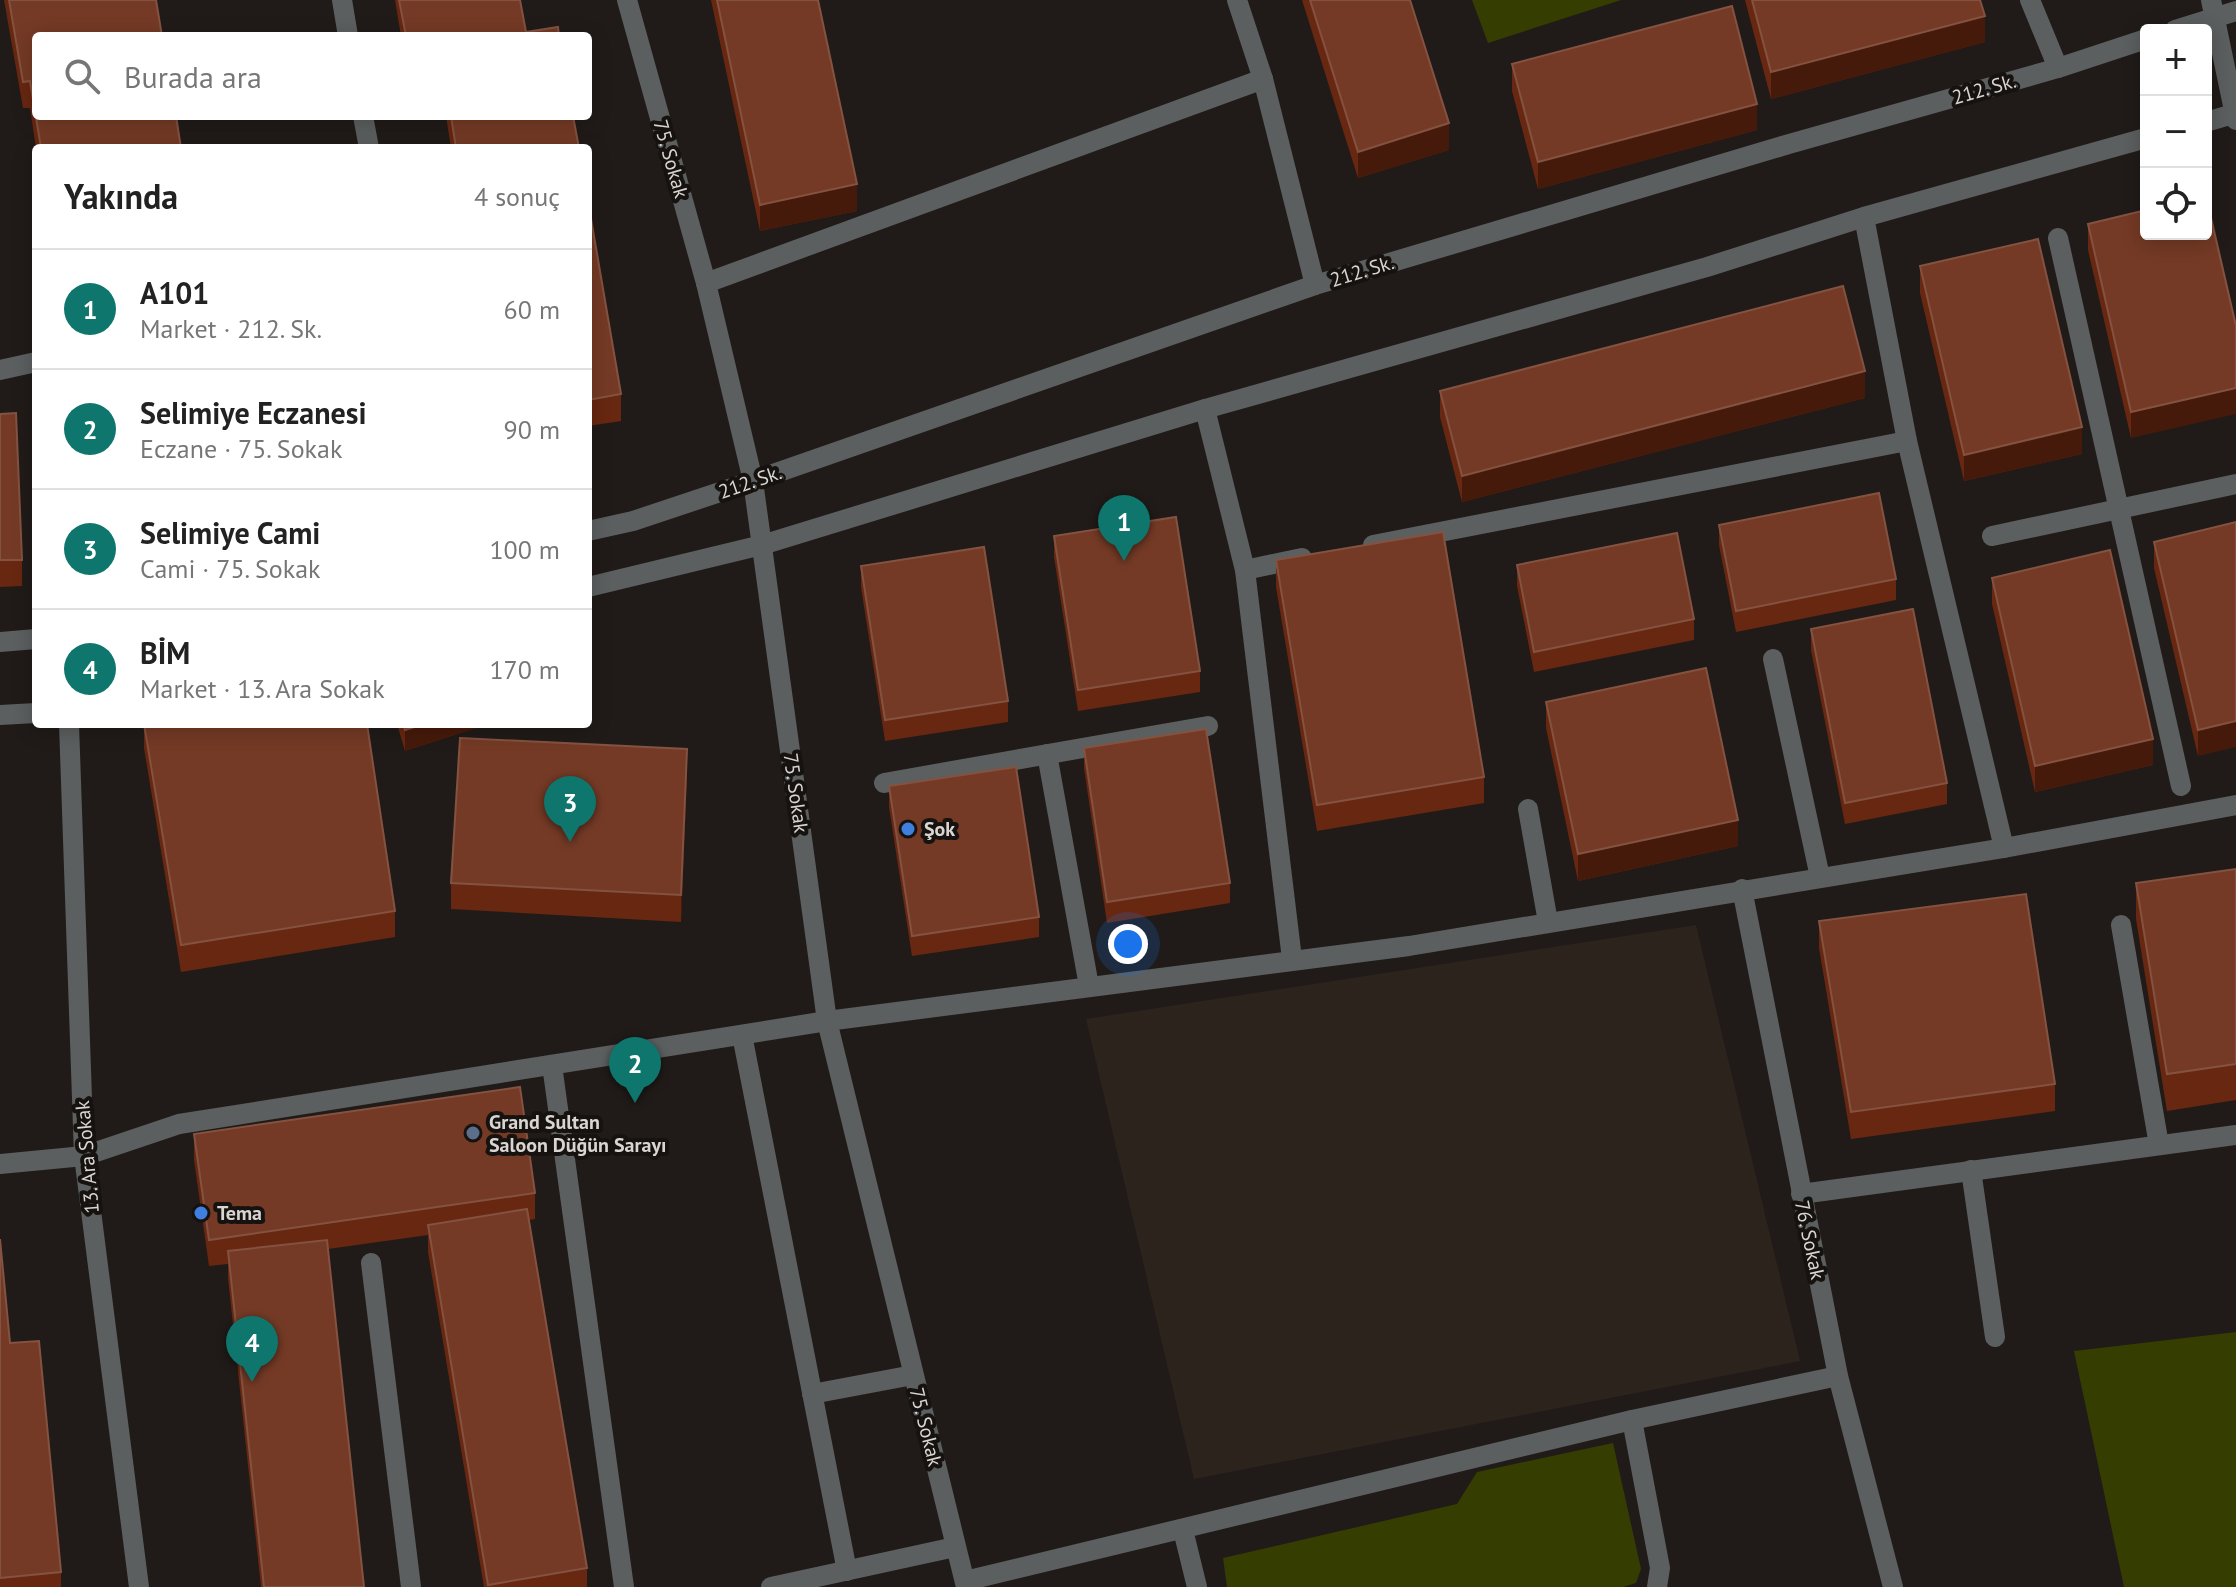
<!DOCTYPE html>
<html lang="tr">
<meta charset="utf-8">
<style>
body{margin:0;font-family:"PT Sans",sans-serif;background:#f6f6f6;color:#222}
.controls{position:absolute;right:24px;top:24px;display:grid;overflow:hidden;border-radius:8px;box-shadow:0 4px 20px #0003}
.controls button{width:72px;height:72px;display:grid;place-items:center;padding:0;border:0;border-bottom:2px solid #e0e0e0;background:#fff;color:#222;font:40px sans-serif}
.you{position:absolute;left:1128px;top:944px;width:28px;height:28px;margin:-20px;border:6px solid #fff;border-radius:50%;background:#1a73e8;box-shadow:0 0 0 12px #1a73e833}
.badge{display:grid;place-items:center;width:52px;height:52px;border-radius:50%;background:#0f766e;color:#fff;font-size:26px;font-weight:700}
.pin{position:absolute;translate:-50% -66px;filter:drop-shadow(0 2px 4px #0008)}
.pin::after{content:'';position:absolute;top:42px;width:28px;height:24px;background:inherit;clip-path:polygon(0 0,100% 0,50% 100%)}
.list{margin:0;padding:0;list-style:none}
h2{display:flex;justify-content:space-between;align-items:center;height:104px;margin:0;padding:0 32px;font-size:34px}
h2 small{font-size:26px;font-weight:400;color:#767676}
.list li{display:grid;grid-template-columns:52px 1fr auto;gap:24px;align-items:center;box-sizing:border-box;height:120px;padding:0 32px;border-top:2px solid #e0e0e0}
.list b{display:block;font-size:30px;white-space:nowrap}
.list p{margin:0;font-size:26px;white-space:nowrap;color:#767676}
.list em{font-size:26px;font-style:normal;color:#767676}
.icon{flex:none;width:44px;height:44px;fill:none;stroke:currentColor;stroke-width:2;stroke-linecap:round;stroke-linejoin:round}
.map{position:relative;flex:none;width:2236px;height:1587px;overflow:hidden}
.search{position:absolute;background:#fff;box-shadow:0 4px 20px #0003;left:32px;top:32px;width:560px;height:88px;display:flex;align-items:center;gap:20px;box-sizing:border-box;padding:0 28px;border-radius:8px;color:#767676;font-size:30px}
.panel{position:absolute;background:#fff;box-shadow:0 4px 20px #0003;left:32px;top:144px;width:560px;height:584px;border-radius:8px}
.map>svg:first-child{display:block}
.built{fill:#2c231d}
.park{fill:#353e00}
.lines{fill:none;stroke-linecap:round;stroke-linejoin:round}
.service{stroke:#5c5f5f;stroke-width:20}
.minor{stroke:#5c5f5f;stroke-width:20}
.tertiary{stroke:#5c5f5f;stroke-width:20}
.wall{fill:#682710}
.shaded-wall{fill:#461a0a}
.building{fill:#743a25;stroke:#845240;stroke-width:2}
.shop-dot{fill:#3f7fe0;stroke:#16120f;stroke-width:3}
.service-dot{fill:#5c6f8a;stroke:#16120f;stroke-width:3}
.labels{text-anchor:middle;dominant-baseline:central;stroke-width:8;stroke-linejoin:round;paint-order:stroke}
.street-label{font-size:20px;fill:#d8d5d3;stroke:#16120f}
.poi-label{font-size:20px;font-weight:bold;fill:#d8d5d3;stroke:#16120f;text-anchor:start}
</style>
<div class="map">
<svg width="2236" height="1587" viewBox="0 0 2236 1587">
<rect width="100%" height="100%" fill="#201b18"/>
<!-- built -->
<path class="built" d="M1696,925l104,436 -606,118 -108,-460z"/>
<!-- park -->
<g class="park">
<path d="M1472,0h149l-133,43z"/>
<path d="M2236,1332v255h-112l-50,-236z"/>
<path d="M1613,1443l28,126 -5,14 -13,4h-396l-4,-29 234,-54 20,-32z"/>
</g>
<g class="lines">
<!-- service -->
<g class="service">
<path d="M342,0l6,36"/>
<path d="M363,116l6,32"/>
<path d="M2058,238l123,548"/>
<path d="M0,370l36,-8"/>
<path d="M1992,536l244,-52"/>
<path d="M1773,659l47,218"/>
<path d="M1047,754l42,232"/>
<path d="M884,783l324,-57"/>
<path d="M1528,809l20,113"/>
<path d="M2121,925l38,220"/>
<path d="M742,1035l105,536"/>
<path d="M1971,1170l24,167"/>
<path d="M371,1263l40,324"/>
<path d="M812,1394l101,-19"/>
</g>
<!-- minor -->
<g class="minor">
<path d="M627,0l79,283 47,198 74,540 139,566"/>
<path d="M1237,0l26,79 52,206"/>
<path d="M2030,0l28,68"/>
<path d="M1864,217l43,224 97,407"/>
<path d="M706,283l557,-204"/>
<path d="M1205,409l40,161 47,389"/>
<path d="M1373,545l534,-104"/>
<path d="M1245,570l57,-12"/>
<path d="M69,724l15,432 55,431"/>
<path d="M1742,889l96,487 55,211"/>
<path d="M552,1065l72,522"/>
<path d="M0,1164l84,-8 95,-32 648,-103 582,-75 595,-98 232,-43"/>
<path d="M1801,1194l435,-59"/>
<path d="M1632,1420l28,148 -3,19"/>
<path d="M1183,1530l14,57"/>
<path d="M965,1581l667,-161 206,-44"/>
<path d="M771,1587l184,-40"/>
</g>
<!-- tertiary -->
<g class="tertiary">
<path d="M2211,0l25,120"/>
<path d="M2175,30l61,-19"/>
<path d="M2206,122l30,-9"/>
<path d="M588,531l45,-10 120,-40 562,-196 474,-141 269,-76 88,-29"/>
<path d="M588,587l174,-42 443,-136 502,-142 157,-50 282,-79"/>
<path d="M0,642l36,-3"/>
<path d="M0,715l36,-2"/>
</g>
</g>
<!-- wall -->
<g class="wall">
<path d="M4,0h152l25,148h-145l-6,-40h-7z"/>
<path d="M395,0h125l6,32 33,4h-158z"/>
<path d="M711,0h107l39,211 -97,20z"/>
<path d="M1302,0h108l39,150 -91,28z"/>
<path d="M1745,0h235l5,42 -214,57z"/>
<path d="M1512,64l245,66 -219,59 -26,-98z"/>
<path d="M446,116h127l6,32h-128z"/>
<path d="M588,201l33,193v27l-33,5z"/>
<path d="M2088,224l148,102 -105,112 -43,-188z"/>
<path d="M1920,266l162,188 -118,27 -44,-188z"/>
<path d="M1440,391l425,7 -403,104 -22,-85z"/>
<path d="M0,414l22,146v26l-22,1z"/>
<path d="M2236,522l-38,234 -44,-188v-26z"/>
<path d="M1719,525l177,54v21l-160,32 -17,-87z"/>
<path d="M1054,536l146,135v21l-122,19 -24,-154z"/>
<path d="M1276,560l208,217v26l-167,28 -41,-244z"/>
<path d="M1517,565l177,54v21l-160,32 -17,-86z"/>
<path d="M861,566l147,135v21l-123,19 -24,-154z"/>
<path d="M1992,578l161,187 -118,27 -43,-188z"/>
<path d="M1811,629l136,154v21l-102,20 -34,-174z"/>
<path d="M1546,702l192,144 -160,35 -32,-153z"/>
<path d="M144,724l251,187v26l-214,35 -37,-224z"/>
<path d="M397,724h91l-83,27z"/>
<path d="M1084,748l146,135v20l-123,20 -23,-155z"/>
<path d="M687,776l-6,146 -230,-13v-26z"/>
<path d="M889,786l150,131v20l-127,19 -23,-149z"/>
<path d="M2236,869v231l-69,11 -31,-192v-36z"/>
<path d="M1819,921l236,163v27l-204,28 -32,-191z"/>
<path d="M194,1134l341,59v26l-6,1 58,348v19h-103l-56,-335v-17l-100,14 36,338h-103l-33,-309v-14l-19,2 -15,-106z"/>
<path d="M0,1239l10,104 51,229v15h-61z"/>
</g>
<!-- shaded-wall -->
<g class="shaded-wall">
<path d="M1985,16v26l-214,57v-27z"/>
<path d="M1757,104v26l-219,59v-27z"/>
<path d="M1449,123v27l-91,28v-26z"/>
<path d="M857,184v27l-97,20v-26z"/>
<path d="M1865,371v27l-403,104v-26z"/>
<path d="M2236,388v26l-105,24v-26z"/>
<path d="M2082,427v27l-118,27v-26z"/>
<path d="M2236,721v26l-38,9v-26z"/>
<path d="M424,724h64l-83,27v-21z"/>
<path d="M2153,739v26l-118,27v-26z"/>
<path d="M687,749v27l-6,146v-27z"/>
<path d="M1738,820v26l-160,35v-27z"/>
</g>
<!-- building -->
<g class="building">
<path d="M9,0h147l6,36h-126v80h140l5,32h-140l-11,-67 -7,1z"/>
<path d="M399,0h121l6,32 32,-5 1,9h-153z"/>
<path d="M717,0h101l39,184 -97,21z"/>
<path d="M1310,0h100l39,123 -91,29z"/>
<path d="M1752,0h228l5,16 -214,56z"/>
<path d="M1732,6l25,98 -219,58 -26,-98z"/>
<path d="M451,116h122l6,32h-123z"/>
<path d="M2206,196l30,130v62l-105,24 -43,-188 58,-14v24h60z"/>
<path d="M588,201l33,193 -33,6z"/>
<path d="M2038,239l44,188 -118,28 -44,-189z"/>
<path d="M1843,286l22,85 -403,105 -22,-85z"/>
<path d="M16,413l6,147h-22v-146z"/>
<path d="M1879,493l17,86 -160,32 -17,-86z"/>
<path d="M1176,517l24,154 -122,19 -24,-154z"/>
<path d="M2236,522v199l-38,9 -44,-188z"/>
<path d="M1443,532l41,245 -167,28 -41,-245z"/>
<path d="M1677,533l17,86 -160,33 -17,-87z"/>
<path d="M984,547l24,154 -123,19 -24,-154z"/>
<path d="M2110,550l43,189 -118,27 -43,-188z"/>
<path d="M1913,609l34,174 -102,20 -34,-174z"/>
<path d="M1706,668l32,152 -160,34 -32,-152z"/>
<path d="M144,724h223l28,187 -214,34z"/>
<path d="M403,724h21l-19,6z"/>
<path d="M1206,729l24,154 -123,19 -23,-154z"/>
<path d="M460,738l227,11 -6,146 -230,-12z"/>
<path d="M1016,767l23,150 -127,19 -23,-150z"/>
<path d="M2236,869v195l-69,10 -31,-191z"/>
<path d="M2026,894l29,190 -204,28 -32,-191z"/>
<path d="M520,1087l15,106 -326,47 -15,-106z"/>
<path d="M527,1209l60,359 -99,17 -60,-360z"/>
<path d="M0,1239l10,104 29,-2 22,231 -61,6z"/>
<path d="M327,1240l37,347h-100l-36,-336z"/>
</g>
<!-- markers -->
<g class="shop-dot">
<circle cx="908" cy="829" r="8"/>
<circle cx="201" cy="1213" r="8"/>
</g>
<circle class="service-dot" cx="473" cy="1133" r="8"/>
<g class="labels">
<!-- street labels -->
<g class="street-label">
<text transform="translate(1984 89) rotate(-16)">212. Sk.</text>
<text transform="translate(671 159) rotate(74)">75. Sokak</text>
<text transform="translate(1362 271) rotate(-17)">212. Sk.</text>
<text transform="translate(750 482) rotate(-19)">212. Sk.</text>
<text transform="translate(796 793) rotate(82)">75. Sokak</text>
<text transform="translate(87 1157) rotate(-95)">13. Ara Sokak</text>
<text transform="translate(1810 1240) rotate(78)">76. Sokak</text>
<text transform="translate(926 1427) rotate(76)">75. Sokak</text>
</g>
<!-- poi labels -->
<g class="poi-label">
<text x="924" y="829">Şok</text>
<text x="489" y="1122">Grand Sultan<tspan x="489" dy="23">Saloon Düğün Sarayı</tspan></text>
<text x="217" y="1213">Tema</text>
</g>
</g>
</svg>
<div class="controls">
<button>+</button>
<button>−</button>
<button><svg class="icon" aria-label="locate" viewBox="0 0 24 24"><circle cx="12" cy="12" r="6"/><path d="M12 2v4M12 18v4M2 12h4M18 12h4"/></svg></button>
</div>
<div class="you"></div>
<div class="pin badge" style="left:1124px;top:561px">1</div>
<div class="pin badge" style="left:635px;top:1103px">2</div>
<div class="pin badge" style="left:570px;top:842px">3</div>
<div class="pin badge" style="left:252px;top:1382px">4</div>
<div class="search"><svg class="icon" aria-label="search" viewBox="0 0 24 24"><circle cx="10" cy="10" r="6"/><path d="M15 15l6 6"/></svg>Burada ara</div>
<section class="panel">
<h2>Yakında<small>4 sonuç</small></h2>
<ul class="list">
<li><span class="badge">1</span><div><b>A101</b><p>Market · 212. Sk.</p></div><em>60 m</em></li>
<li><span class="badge">2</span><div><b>Selimiye Eczanesi</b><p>Eczane · 75. Sokak</p></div><em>90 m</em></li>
<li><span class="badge">3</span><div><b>Selimiye Cami</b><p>Cami · 75. Sokak</p></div><em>100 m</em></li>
<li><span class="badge">4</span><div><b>BİM</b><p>Market · 13. Ara Sokak</p></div><em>170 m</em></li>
</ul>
</section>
</div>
